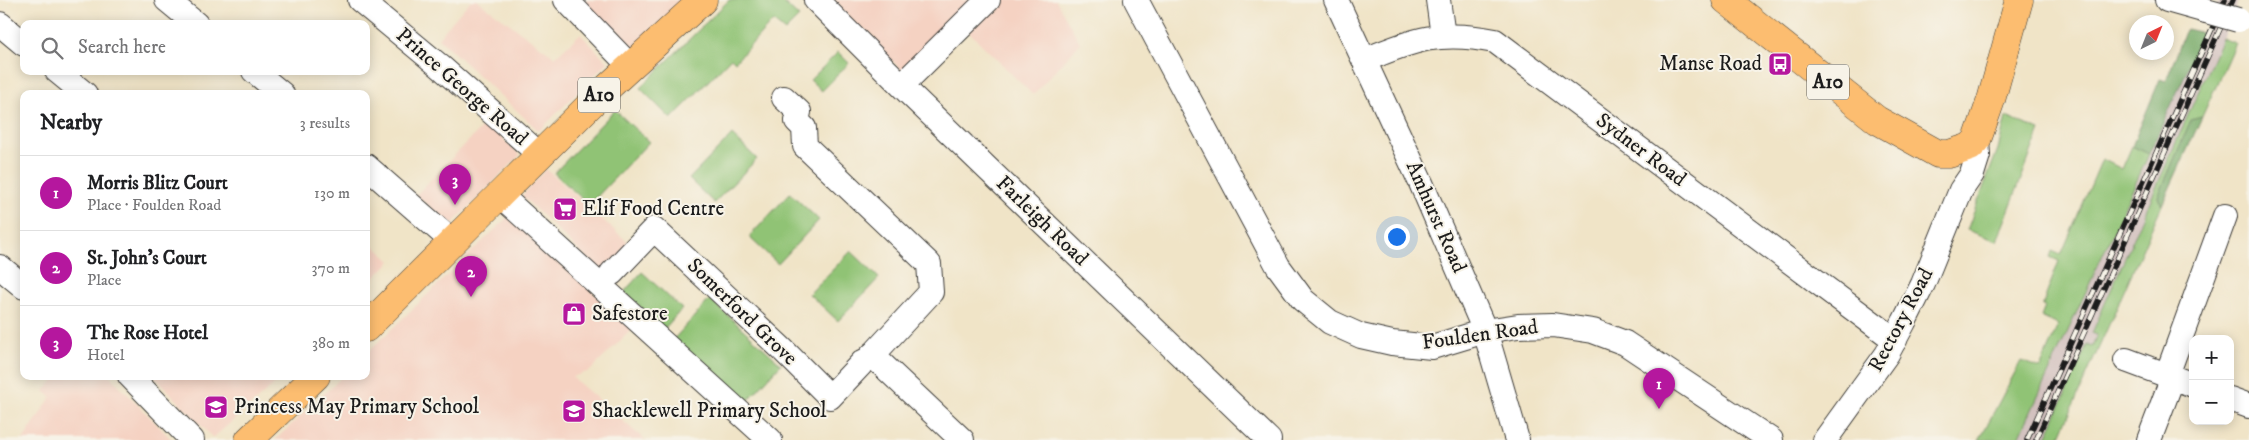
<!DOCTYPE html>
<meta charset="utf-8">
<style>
body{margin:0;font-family:"IM FELL DW Pica",serif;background:#f6f6f6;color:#202124}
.controls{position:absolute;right:15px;bottom:15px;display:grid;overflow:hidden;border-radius:10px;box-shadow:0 2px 12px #0003}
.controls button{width:45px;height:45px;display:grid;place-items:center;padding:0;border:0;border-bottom:1px solid #e0e0e0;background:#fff;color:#202124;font:25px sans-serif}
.compass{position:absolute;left:2129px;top:15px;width:45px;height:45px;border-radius:50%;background:#fff;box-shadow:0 2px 12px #0003;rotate:43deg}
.you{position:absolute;left:1396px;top:236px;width:18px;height:18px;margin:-12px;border:4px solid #fff;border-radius:50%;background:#1a73e8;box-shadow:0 0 0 8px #1a73e833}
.badge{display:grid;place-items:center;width:32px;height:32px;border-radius:50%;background:#b5179e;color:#fff;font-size:16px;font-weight:700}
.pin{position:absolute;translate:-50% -41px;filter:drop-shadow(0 1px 2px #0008)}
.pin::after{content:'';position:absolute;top:26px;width:18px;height:15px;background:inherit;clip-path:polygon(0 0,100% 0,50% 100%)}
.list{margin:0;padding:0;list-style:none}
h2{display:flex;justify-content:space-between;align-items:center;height:65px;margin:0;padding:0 20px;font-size:21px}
h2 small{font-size:16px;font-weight:400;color:#757577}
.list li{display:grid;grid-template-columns:32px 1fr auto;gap:15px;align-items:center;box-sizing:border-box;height:75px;padding:0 20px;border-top:1px solid #e0e0e0}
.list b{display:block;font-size:19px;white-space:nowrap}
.list p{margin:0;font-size:16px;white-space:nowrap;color:#757577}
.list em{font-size:16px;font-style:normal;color:#757577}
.icon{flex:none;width:28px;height:28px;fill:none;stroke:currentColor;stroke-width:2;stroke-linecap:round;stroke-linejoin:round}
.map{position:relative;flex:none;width:2249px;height:440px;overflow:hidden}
.search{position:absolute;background:#fff;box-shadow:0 2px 12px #0003;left:20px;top:20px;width:350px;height:55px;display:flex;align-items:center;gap:12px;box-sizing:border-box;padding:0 18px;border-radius:10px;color:#757577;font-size:19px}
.panel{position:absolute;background:#fff;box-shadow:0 2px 12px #0003;left:20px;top:90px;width:350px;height:290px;border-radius:10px}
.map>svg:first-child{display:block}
.built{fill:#f5d2c2}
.industrial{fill:#d1bfbd}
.green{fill:#90c375;stroke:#567048}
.forest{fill:#74a966;stroke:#486241}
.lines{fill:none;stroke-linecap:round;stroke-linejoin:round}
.minor-casing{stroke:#3c3a36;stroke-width:26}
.highway-casing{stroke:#3c3a36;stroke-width:29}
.minor{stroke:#fff;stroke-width:24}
.highway{stroke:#fcbd6f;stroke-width:28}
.rail-casing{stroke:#1c1c1c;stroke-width:5.5}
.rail{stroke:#f7f3e8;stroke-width:4;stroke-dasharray:11;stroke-linecap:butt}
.minor-bridge-casing{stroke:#3c3a36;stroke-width:26;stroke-linecap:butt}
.minor-bridge{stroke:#fff;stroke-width:24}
.labels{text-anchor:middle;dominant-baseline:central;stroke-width:4;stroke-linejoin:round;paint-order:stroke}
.shield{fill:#f7f3e8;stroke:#5e5c59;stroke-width:1}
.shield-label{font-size:20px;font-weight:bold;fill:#1c1c1c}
.poi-label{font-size:21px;fill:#1c1c1c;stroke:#f7f3e8;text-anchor:start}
.street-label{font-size:21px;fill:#1c1c1c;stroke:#f7f3e8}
</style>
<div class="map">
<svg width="2249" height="440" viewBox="0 0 2249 440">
<rect width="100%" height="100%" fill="#f7f3e8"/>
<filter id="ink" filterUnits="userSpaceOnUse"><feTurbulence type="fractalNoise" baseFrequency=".02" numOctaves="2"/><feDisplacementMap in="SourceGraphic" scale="10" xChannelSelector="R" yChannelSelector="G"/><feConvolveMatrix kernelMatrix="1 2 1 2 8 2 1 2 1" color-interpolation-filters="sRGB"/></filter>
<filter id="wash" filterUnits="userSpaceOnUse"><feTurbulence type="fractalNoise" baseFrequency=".0096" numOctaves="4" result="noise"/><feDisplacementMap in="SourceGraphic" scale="20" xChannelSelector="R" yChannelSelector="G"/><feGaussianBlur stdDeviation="1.12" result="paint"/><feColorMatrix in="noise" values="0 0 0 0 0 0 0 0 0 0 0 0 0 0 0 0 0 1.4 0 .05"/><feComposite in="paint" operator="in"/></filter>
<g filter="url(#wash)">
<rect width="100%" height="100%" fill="#f0e4c7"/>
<!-- built -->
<g class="built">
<path d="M471,0h6l78,57 25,-23 28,28 -69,69 -101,-93z"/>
<path d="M578,0h106l-54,51z"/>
<path d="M825,0h231l24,43 -47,52 -69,-68 -50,54z"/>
<path d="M486,123l34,32 -69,70 -35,-30z"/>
<path d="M546,169l85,76 -27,30 -82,-79z"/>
<path d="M508,217l125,111 -43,43 -18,6 73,63h-370l68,-64h23v-22z"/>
<path d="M366,239l25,22 -25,25z"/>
<path d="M58,376h52l62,64h-149l28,-43 -7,-6z"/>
<path d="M154,376h130l-71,62z"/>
</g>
<!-- industrial -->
<path class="industrial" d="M2219,0h20l-147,332 5,3 -6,12 -4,-1 -42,94h-27z"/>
<!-- green -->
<g class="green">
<path d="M729,0h52l18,17 -14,14 -12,-10 -38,41 -4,-4 -60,61 -31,-31z"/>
<path d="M2222,38l13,5 -33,74 -11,3 -33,77 4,8 -104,235h-13l42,-95 5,2 5,-12 -5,-2z"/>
<path d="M838,52l11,11 -27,28 -12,-11z"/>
<path d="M615,110l34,32 -60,63 -35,-32z"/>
<path d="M2006,117l34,13 -43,111 -30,-11 31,-81z"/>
<path d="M732,135l25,24 -43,44 -25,-24z"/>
<path d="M2132,146l17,8 -131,286h-39l42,-79 19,7 18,-43 -17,-8 4,-10 -3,-1 17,-45 -9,-4 2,-6 9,4 41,-96 20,10z"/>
<path d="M790,193l29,27 -41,44 -29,-27z"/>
<path d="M851,251l28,27 -41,43 -29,-27z"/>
<path d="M642,272l40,37 -18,20 -40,-37z"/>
<path d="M710,299l71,65 -37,41 -71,-65z"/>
</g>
<!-- forest -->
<g class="forest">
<path d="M2186,29l18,4 -55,121 -17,-8 28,-67 6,2z"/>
<path d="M2202,117l-40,88 -4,-8 33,-77z"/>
</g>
</g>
<g filter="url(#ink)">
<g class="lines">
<!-- minor casing -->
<g class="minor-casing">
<g id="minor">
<path d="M167,0l29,24"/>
<path d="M360,0l82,68 98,87"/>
<path d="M566,0l64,66"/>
<path d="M816,0l93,93 360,347"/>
<path d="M1136,0l142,266 25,34 27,22 31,14 31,7 40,4 53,-16 33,-5 35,-1 40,6 32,12 146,97"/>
<path d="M1336,0l85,183 64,148 32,109"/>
<path d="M1438,0l5,36"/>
<path d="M2167,0l39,11"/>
<path d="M0,24l24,20"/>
<path d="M1365,60c49,-21 76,-30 130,-19l400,299"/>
<path d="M57,71l28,23"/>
<path d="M254,71l28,23"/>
<path d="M902,85l86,-85"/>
<path d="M366,166l87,76"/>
<path d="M500,195l270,245"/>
<path d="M0,267l24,20"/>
<path d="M612,273l42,-44 128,120 48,48 33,-35 6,-3 62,-67 -2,-28 -124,-118 -1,-18 -7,-7 2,-9 -15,-14"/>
<path d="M872,355l90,85"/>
<path d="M2126,360l67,25"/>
<path d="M2167,375l58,-159"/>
<path d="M130,376l62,64"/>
<path d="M2230,399l19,7"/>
<path d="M1825,440l62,-86 17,-32 19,-38 38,-94 11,-16 6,-19 -1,-15"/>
<path d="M2149,440l24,-63"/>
</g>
</g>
<!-- highway casing -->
<g class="highway-casing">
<g id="highway">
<path d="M1726,0l151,120 61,34h11l21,-7 7,-7 14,-40 28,-100"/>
<path d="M366,328l240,-239 97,-89"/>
<path d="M249,440l67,-64"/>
</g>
</g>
<!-- minor -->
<use href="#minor" class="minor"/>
<!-- highway -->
<use href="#highway" class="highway"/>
<!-- rail casing -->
<g class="rail-casing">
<g id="rail">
<path d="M2027,440l198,-440"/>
<path d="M2036,440l197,-440"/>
</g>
</g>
<!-- rail -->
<use href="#rail" class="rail"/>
<!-- minor-bridge casing -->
<g class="minor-bridge-casing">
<path id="minor-bridge" d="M2206,11l32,9"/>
</g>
<!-- minor-bridge -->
<use href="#minor-bridge" class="minor-bridge"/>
</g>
</g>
<!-- icons -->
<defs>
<g id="bus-square" transform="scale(1.25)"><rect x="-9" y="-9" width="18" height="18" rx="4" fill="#b5179e" stroke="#f7f3e8"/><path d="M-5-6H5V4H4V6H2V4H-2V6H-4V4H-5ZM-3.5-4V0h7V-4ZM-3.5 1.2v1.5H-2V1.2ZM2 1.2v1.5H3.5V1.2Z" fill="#fff"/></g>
<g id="supermarket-square" transform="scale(1.25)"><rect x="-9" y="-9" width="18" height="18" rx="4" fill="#b5179e" stroke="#f7f3e8"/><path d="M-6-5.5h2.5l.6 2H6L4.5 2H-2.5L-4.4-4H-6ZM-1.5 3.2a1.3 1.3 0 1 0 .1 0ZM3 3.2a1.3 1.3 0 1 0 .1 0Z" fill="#fff"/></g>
<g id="shop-square" transform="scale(1.25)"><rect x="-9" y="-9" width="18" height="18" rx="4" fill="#b5179e" stroke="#f7f3e8"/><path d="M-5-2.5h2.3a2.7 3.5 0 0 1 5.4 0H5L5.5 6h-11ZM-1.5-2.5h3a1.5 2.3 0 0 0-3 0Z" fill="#fff"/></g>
<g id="school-square" transform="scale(1.25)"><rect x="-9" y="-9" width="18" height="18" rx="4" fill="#b5179e" stroke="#f7f3e8"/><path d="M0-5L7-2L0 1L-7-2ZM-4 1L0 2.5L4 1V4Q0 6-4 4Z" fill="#fff"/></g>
</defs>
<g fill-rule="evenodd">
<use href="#bus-square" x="1780" y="64"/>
<use href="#supermarket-square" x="565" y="209"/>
<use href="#shop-square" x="574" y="314"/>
<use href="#school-square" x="216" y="407"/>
<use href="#school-square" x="574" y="411"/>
</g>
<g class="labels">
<!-- shield labels -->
<g class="shield">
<rect x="1807" y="64.5" width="42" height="35" rx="4"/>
<rect x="578" y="77.5" width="42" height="35" rx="4"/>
</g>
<g class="shield-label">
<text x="1828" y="82">A10</text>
<text x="599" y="95">A10</text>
</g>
<!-- poi labels -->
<g class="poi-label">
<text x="1762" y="64" text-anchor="end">Manse Road</text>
<text x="582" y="209">Elif Food Centre</text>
<text x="592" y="314">Safestore</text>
<text x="234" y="407">Princess May Primary School</text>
<text x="592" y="411">Shacklewell Primary School</text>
</g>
<!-- street labels -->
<g class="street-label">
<text transform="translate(462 87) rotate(41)">Prince George Road</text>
<text transform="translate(1641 150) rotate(37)">Sydner Road</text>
<text transform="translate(1436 217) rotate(66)">Amhurst Road</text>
<text transform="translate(1042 221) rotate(44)">Farleigh Road</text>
<text transform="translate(742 312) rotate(44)">Somerford Grove</text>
<text transform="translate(1901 320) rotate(-62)">Rectory Road</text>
<text transform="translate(1480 335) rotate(-8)">Foulden Road</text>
</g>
</g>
</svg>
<div class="controls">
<button>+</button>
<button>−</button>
</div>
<svg class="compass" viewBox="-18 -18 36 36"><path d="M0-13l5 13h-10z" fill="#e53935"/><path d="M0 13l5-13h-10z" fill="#757577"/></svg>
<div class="you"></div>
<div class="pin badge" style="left:1659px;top:409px">1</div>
<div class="pin badge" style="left:471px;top:297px">2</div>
<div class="pin badge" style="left:455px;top:205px">3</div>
<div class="search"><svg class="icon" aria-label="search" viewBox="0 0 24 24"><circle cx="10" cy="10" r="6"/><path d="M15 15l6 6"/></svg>Search here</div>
<section class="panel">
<h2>Nearby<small>3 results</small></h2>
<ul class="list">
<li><span class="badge">1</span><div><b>Morris Blitz Court</b><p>Place · Foulden Road</p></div><em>130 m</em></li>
<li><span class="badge">2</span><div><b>St. John's Court</b><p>Place</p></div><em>370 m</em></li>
<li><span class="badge">3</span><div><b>The Rose Hotel</b><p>Hotel</p></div><em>380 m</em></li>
</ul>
</section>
</div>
